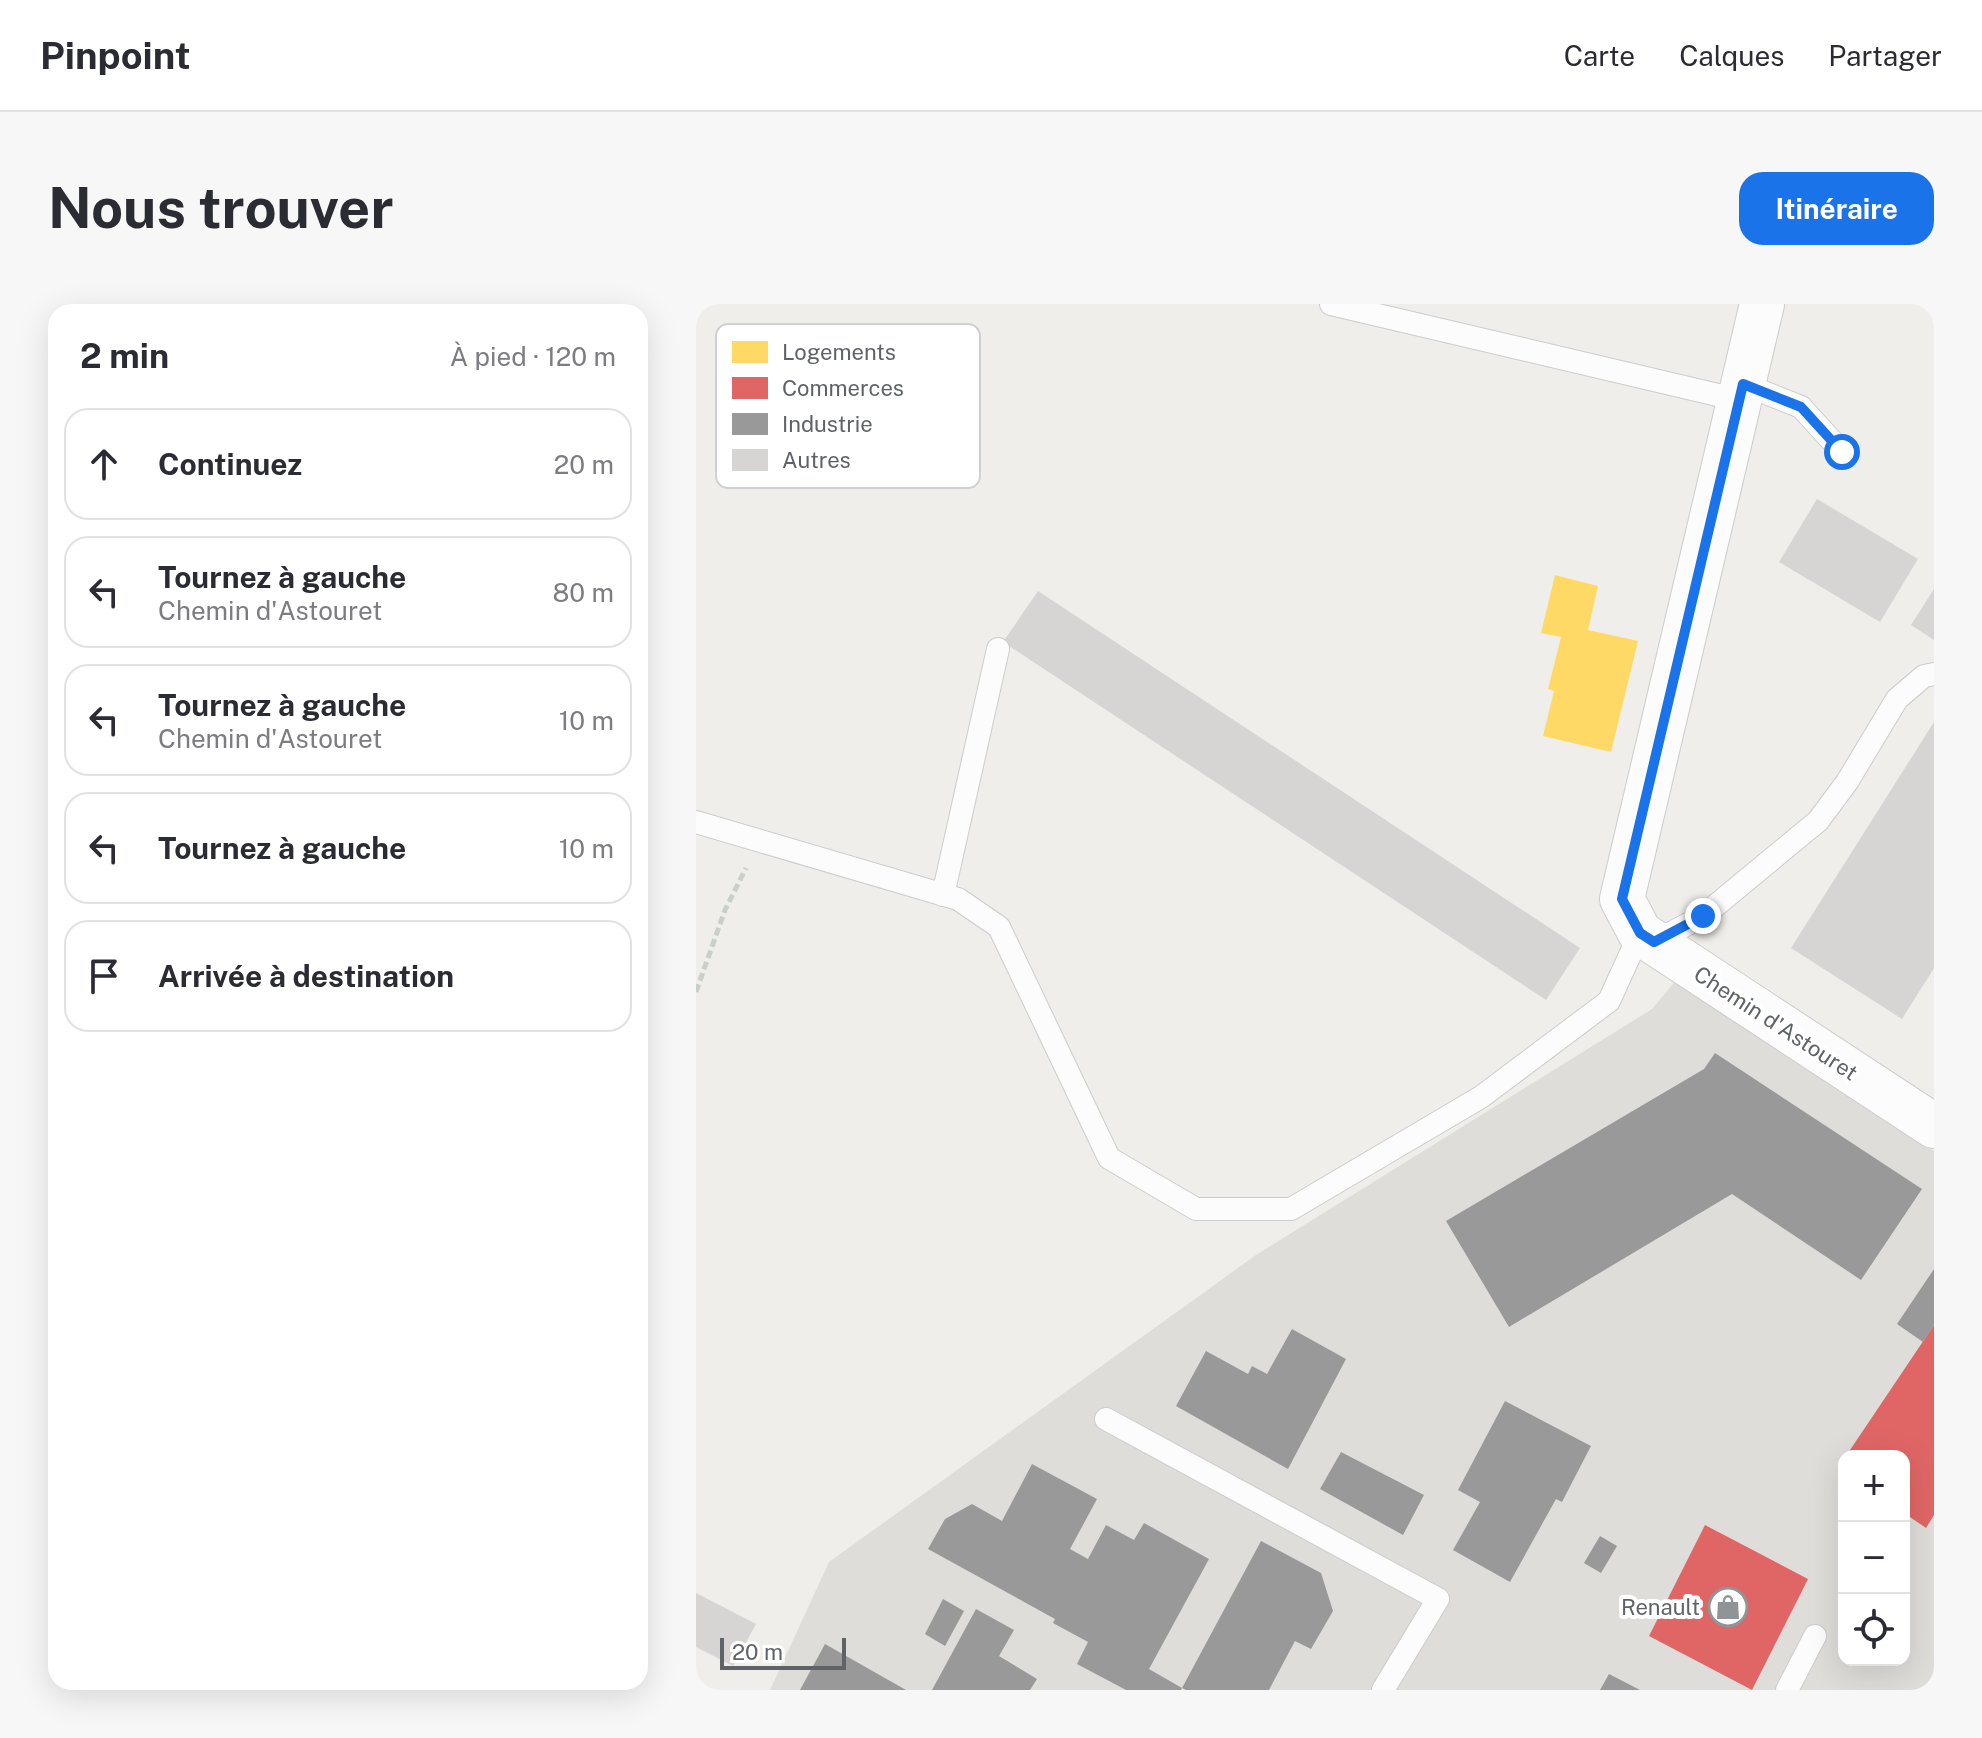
<!DOCTYPE html>
<html lang="fr">
<meta charset="utf-8">
<style>
body{margin:0;font-family:"Public Sans",sans-serif;background:#f7f7f7;color:#2b2b33}
.controls{position:absolute;right:24px;bottom:24px;display:grid;overflow:hidden;border-radius:16px;box-shadow:0 8px 32px #0002}
.controls button{width:72px;height:72px;display:grid;place-items:center;padding:0;border:0;border-bottom:2px solid #e1e1e2;background:#fff;color:#2b2b33;font:40px sans-serif}
.scale{position:absolute;left:24px;bottom:20px;width:126px;box-sizing:border-box;padding-left:8px;border:4px solid #5f6368;border-top:0;font-size:22px;line-height:28px;white-space:nowrap;color:#5f6368;-webkit-text-stroke:6px #fff;paint-order:stroke}
.stop{position:absolute;width:24px;height:24px;margin:-18px;border:6px solid #1a73e8;border-radius:50%;background:#fff}
.stop.end{background:#1a73e8;border-color:#fff;box-shadow:0 2px 8px #0008}
.list{margin:0;padding:0;list-style:none}
h2{display:flex;justify-content:space-between;align-items:center;height:104px;margin:0;padding:0 32px;font-size:34px}
h2 small{font-size:26px;font-weight:400;color:#7c7c81}
.list li{display:grid;grid-template-columns:52px 1fr auto;gap:24px;align-items:center;box-sizing:border-box;height:112px;margin:0 16px 16px;padding:0 16px;border:2px solid #e1e1e2;border-radius:24px}
.list b{display:block;font-size:30px;white-space:nowrap}
.list p{margin:0;font-size:26px;white-space:nowrap;color:#7c7c81}
.list em{font-size:26px;font-style:normal;color:#7c7c81}
.icon{flex:none;width:44px;height:44px;fill:none;stroke:currentColor;stroke-width:2;stroke-linecap:round;stroke-linejoin:round}
.map{position:relative;flex:none;width:1238px;height:1386px;overflow:hidden;border-radius:24px}
header{display:flex;align-items:center;gap:48px;box-sizing:border-box;height:112px;padding:0 40px;background:#fff;border-bottom:2px solid #e1e1e2}
header strong{font-size:38px}
nav{display:flex;gap:44px;margin-inline-start:auto;font-size:28px}
.intro{display:flex;align-items:center;justify-content:space-between;box-sizing:border-box;height:192px;padding:0 48px}
h1{margin:0;font-size:56px}
.button{padding:20px 36px;border-radius:24px;background:#1a73e8;color:#fff;font-size:28px;font-weight:700}
main{display:flex;gap:48px;padding:0 48px}
aside{flex:1;background:#fff;border-radius:24px;box-shadow:0 8px 32px #0002}
.map>svg:first-child{display:block}
.industrial{fill:#dfddda;fill-rule:evenodd}
.homes{fill:#ffd966}
.shops{fill:#e06666}
.industry{fill:#999}
.building{fill:#d6d5d3}
.lines{fill:none;stroke-linecap:round;stroke-linejoin:round}
.lane-casing{stroke:#cbcccc;stroke-width:24}
.street-casing{stroke:#cbcccc;stroke-width:46}
.path{stroke:#cacfcc;stroke-width:5;stroke-dasharray:8 4;stroke-linecap:butt}
.lane{stroke:#fdfcfc;stroke-width:22}
.street{stroke:#fdfcfc;stroke-width:44}
.route{stroke:#1a73e8;stroke-width:10}
.labels{text-anchor:middle;dominant-baseline:central;stroke-width:8;stroke-linejoin:round;paint-order:stroke}
.street-label{font-size:22px;fill:#5f6368;stroke:#fff}
.poi-label{font-size:22px;fill:#5f6368;stroke:#fff;text-anchor:end}
.key{fill:#fff;stroke:#cfd0d2;stroke-width:2}
.key-label{font-size:22px;fill:#5f6368}
</style>
<header>
<strong>Pinpoint</strong>
<nav><a>Carte</a><a>Calques</a><a>Partager</a></nav>
</header>
<div class="intro"><h1>Nous trouver</h1><a class="button">Itinéraire</a></div>
<main>
<aside>
<h2>2 min<small>À pied · 120 m</small></h2>
<ul class="list">
<li><svg class="icon" aria-label="ahead" viewBox="0 0 24 24"><path d="M12 20V5M6 11l6-6 6 6"/></svg><div><b>Continuez</b></div><em>20 m</em></li>
<li><svg class="icon" aria-label="left" viewBox="0 0 24 24"><path d="M17 20v-9H6M10 6l-5 5 5 5"/></svg><div><b>Tournez à gauche</b><p>Chemin d'Astouret</p></div><em>80 m</em></li>
<li><svg class="icon" aria-label="left" viewBox="0 0 24 24"><path d="M17 20v-9H6M10 6l-5 5 5 5"/></svg><div><b>Tournez à gauche</b><p>Chemin d'Astouret</p></div><em>10 m</em></li>
<li><svg class="icon" aria-label="left" viewBox="0 0 24 24"><path d="M17 20v-9H6M10 6l-5 5 5 5"/></svg><div><b>Tournez à gauche</b></div><em>10 m</em></li>
<li><svg class="icon" aria-label="arrive" viewBox="0 0 24 24"><path d="M6 21V4h12l-3 4 3 4H6"/></svg><div><b>Arrivée à destination</b></div></li>
</ul>
</aside>
<div class="map">
<svg width="1238" height="1386" viewBox="0 0 1238 1386">
<rect width="100%" height="100%" fill="#efeeea"/>
<!-- industrial -->
<path class="industrial" d="M982,674l256,173v539h-1164l59,-128 427,-307 396,-246zM1148,1152h60v204h-60z"/>
<!-- homes -->
<path class="homes" d="M859,271l43,11 -10,44 50,11 -27,111 -68,-16 11,-45 -6,-2 13,-52 -20,-4z"/>
<!-- shops -->
<g class="shops">
<path d="M1238,1021v190l-8,13 -22,-15v-57h-58z"/>
<path d="M1009,1221l103,54 -56,111 -103,-54z"/>
</g>
<!-- industry -->
<g class="industry">
<path d="M1019,749l207,136 -61,91 -129,-86 -223,133 -63,-106 258,-152z"/>
<path d="M1238,965v56l-11,17 -26,-18z"/>
<path d="M596,1025l54,30 -58,110 -112,-63 30,-55 42,23 4,-8 15,8z"/>
<path d="M809,1097l86,45 -29,56 -6,-3 -46,83 -57,-32 27,-48 -22,-12z"/>
<path d="M645,1148l83,43 -21,40 -83,-46z"/>
<path d="M336,1160l65,35 -27,50 18,10 18,-34 28,15 10,-17 65,36 -60,110 33,19 -1,2h-55l-49,-26 11,-22 -35,-19 2,-4 -127,-70 17,-30 27,-15 30,17z"/>
<path d="M904,1232l17,10 -16,27 -17,-10z"/>
<path d="M565,1237l60,32 12,38 -22,38 -16,-8 -26,49h-83l-4,-2z"/>
<path d="M247,1295l21,12 -19,35 -20,-12z"/>
<path d="M280,1305l38,21 -15,26 38,23 -7,11h-98z"/>
<path d="M129,1340l81,46h-106z"/>
<path d="M913,1370l31,16h-40z"/>
</g>
<!-- building -->
<g class="building">
<path d="M1121,195l101,60 -38,63 -101,-60z"/>
<path d="M1238,285v51l-23,-15z"/>
<path d="M342,287l542,357 -34,52 -543,-358z"/>
<path d="M1238,418v246l-32,51 -111,-71z"/>
<path d="M0,1289l60,31 -23,42 -37,-19z"/>
</g>
<g class="lines">
<!-- lane casing -->
<g class="lane-casing">
<g id="lane">
<path d="M635,0l408,96"/>
<path d="M1047,80l58,23 41,45"/>
<path d="M0,518l262,77 41,28 110,231 87,51h95l190,-112 128,-96 31,-68"/>
<path d="M247,591l55,-246"/>
<path d="M958,638l49,-26 115,-95 29,-39 50,-83 27,-23 10,-2"/>
<path d="M410,1115l332,180 -55,91"/>
<path d="M1091,1386l28,-54"/>
</g>
</g>
<!-- street casing -->
<g class="street-casing">
<path id="street" d="M1066,0l-140,595 18,34 294,193"/>
</g>
<!-- path -->
<path class="path" d="M0,688l29,-82 21,-42"/>
<!-- lane -->
<use href="#lane" class="lane"/>
<!-- street -->
<use href="#street" class="street"/>
</g>
<g class="lines">
<!-- route -->
<path class="route" d="M1007,612l-49,26 -14,-9 -18,-34 121,-515 58,23 41,45"/>
</g>
<!-- icons -->
<defs>
<g id="shop-ring" transform="scale(2)"><circle r="9.5" fill="#fff" stroke="#919496" stroke-width="1.5"/><path d="M-5-2.5h2.3a2.7 3.5 0 0 1 5.4 0H5L5.5 6h-11ZM-1.5-2.5h3a1.5 2.3 0 0 0-3 0Z" fill="#919496"/></g>
</defs>
<g fill-rule="evenodd">
<use href="#shop-ring" x="1032" y="1303"/>
</g>
<g class="labels">
<!-- street labels -->
<g class="street-label">
<text transform="translate(1080 719) rotate(33)">Chemin d'Astouret</text>
</g>
<!-- poi labels -->
<g class="poi-label">
<text x="1004" y="1303">Renault</text>
</g>
</g>
<!-- legend -->
<rect x="20" y="20" width="264" height="164" rx="12" class="key"/>
<rect x="36" y="37" width="36" height="22" fill="#ffd966"/>
<rect x="36" y="73" width="36" height="22" fill="#e06666"/>
<rect x="36" y="109" width="36" height="22" fill="#999"/>
<rect x="36" y="145" width="36" height="22" fill="#d6d5d3"/>
<g class="key-label">
<text x="86" y="56">Logements</text>
<text x="86" y="92">Commerces</text>
<text x="86" y="128">Industrie</text>
<text x="86" y="164">Autres</text>
</g>
</svg>
<div class="controls">
<button>+</button>
<button>−</button>
<button><svg class="icon" aria-label="locate" viewBox="0 0 24 24"><circle cx="12" cy="12" r="6"/><path d="M12 2v4M12 18v4M2 12h4M18 12h4"/></svg></button>
</div>
<div class="scale">20 m</div>
<div class="stop" style="left:1146px;top:148px"></div>
<div class="stop end" style="left:1007px;top:612px"></div>
</div>
</main>
